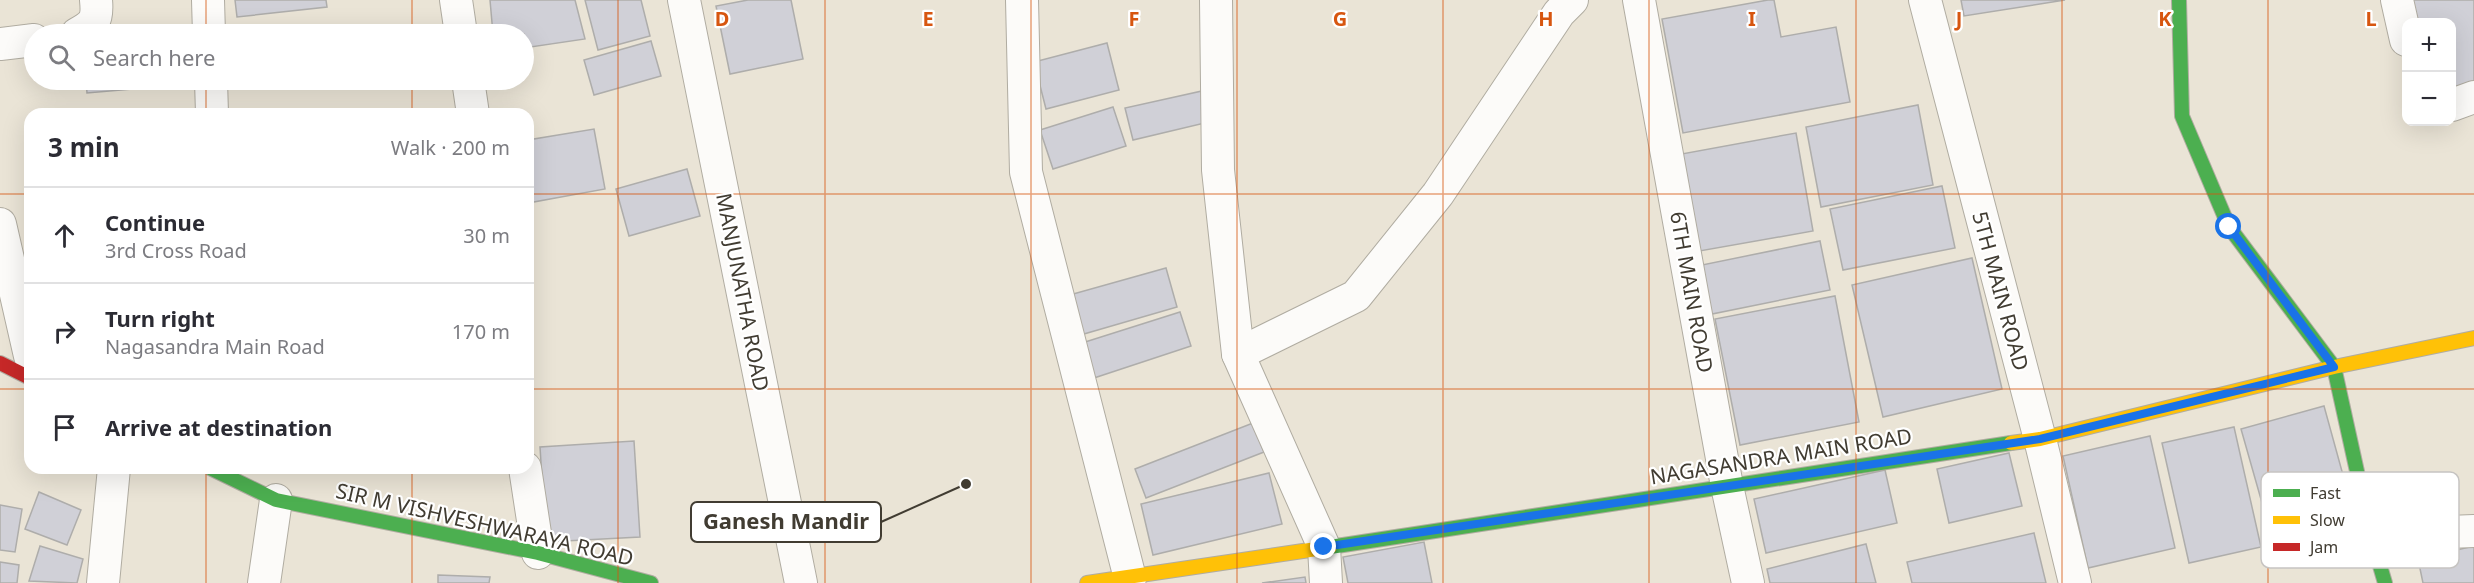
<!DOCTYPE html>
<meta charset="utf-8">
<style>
body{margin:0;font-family:"Noto Sans",sans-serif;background:#f2f2f3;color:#2b2b33}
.controls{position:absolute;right:18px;top:18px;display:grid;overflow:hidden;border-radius:12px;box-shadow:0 6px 24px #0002}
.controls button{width:54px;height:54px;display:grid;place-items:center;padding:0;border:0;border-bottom:2px solid #e1e1e2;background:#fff;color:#2b2b33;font:30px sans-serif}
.stop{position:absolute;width:18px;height:18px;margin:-14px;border:4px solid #1a73e8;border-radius:50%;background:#fff}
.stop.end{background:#1a73e8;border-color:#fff;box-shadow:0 2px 6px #0008}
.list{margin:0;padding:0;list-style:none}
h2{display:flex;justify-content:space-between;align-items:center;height:78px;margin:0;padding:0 24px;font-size:26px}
h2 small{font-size:20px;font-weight:400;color:#7c7c81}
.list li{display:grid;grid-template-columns:39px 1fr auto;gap:18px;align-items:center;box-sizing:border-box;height:96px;padding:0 24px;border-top:2px solid #e1e1e2}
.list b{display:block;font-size:22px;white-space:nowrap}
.list p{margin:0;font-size:20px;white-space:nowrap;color:#7c7c81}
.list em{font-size:20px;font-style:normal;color:#7c7c81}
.icon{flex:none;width:33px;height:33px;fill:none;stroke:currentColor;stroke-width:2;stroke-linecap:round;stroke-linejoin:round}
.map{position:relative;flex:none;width:2474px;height:583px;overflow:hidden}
.search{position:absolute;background:#fff;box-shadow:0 6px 24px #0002;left:24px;top:24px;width:510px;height:66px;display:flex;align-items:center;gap:15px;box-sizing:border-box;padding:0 21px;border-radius:33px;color:#7c7c81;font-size:22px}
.panel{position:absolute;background:#fff;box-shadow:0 6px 24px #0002;left:24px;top:108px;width:510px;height:366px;border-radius:18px}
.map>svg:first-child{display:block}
.building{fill:#d0d0d7;stroke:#aeadab;stroke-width:1.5}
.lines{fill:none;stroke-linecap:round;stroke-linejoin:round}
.street-casing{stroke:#b0aca1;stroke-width:34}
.fast-casing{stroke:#b0aca1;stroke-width:16}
.slow-casing{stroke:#b0aca1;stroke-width:16}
.jam-casing{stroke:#b0aca1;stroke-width:16}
.street{stroke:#fcfbf9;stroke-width:32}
.fast{stroke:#4caf50;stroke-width:14}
.slow{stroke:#ffc107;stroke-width:14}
.jam{stroke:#c62828;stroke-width:14}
.route{stroke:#1a73e8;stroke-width:8}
.grid{fill:none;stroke:#d75610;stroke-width:1.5;stroke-opacity:0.55}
.labels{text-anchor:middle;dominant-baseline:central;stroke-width:4.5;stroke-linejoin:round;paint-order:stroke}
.street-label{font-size:21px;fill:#413c32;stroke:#fff}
.key{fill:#fff;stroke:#c6c4c2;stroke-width:1.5}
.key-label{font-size:16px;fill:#413c32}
.grid-label{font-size:20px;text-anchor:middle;font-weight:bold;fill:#d75610;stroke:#fff;stroke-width:4.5;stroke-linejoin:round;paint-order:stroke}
.leader{fill:none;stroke:#413c32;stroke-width:2}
.callout-dot{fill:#413c32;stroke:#fff;stroke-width:2}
.callout{fill:#fff;stroke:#413c32;stroke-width:2}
.callout-label{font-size:22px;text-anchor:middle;font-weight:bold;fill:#413c32}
</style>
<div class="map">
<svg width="2474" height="583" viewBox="0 0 2474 583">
<rect width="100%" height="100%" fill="#eae4d6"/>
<!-- building -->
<g class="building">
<path d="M235,0h91l1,7 -90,10z"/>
<path d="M490,0h85l10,39 -61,9v-14h-31z"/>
<path d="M585,0h56l9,36 -52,14z"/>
<path d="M748,0h43l12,59 -73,15 -14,-68z"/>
<path d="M1768,0h6l7,37 55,-10 14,75 -167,31 -21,-114z"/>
<path d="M1961,0h104l-101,16z"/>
<path d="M2410,0h64v83l-22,7v-68h-41z"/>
<path d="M651,41l10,35 -67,19 -10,-35z"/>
<path d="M1107,43l12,47 -73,19 -12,-47z"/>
<path d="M86,80h91l1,5 -91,8z"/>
<path d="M1202,91l7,31 -76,18 -8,-32z"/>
<path d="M1918,105l15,80 -112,22 -15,-80z"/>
<path d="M1113,107l13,39 -73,23 -13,-39z"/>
<path d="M594,129l11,60 -77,14v-63z"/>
<path d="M1796,133l17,98 -119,21 -18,-97z"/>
<path d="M687,169l13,47 -71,20 -13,-47z"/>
<path d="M1942,186l13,62 -112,22 -13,-61z"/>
<path d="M1820,241l10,49 -123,25 -10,-49z"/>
<path d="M1972,258l30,131 -119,28 -31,-132z"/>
<path d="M1166,268l11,39 -100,29 -11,-40z"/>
<path d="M1835,296l24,126 -119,23 -25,-126z"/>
<path d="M1180,312l11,34 -97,32 -12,-35z"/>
<path d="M2324,406l30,109 -82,23 -31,-109z"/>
<path d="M1253,423l11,29 -118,46 -11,-29z"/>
<path d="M2234,427l27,120 -72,16 -27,-120z"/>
<path d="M2150,436l25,112 -87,20 -25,-112z"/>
<path d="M634,441l6,96 -94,5 -6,-95z"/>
<path d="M2009,453l13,53 -73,17 -12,-54z"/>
<path d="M1885,470l12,53 -131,30 -12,-54z"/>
<path d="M1269,473l13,51 -129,31 -12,-51z"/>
<path d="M39,492l42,18 -14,35 -42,-16z"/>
<path d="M0,505l22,4 -7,43 -15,-2z"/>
<path d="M2034,533l12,50h-134l-5,-21z"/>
<path d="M1424,542l8,41h-84l-5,-26z"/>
<path d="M1866,544l10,39h-106l-3,-14z"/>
<path d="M40,546l43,13 -6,24 -48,-2z"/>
<path d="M2474,546v37h-51l-5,-24z"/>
<path d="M0,562l19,3 -2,18h-17z"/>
<path d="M438,575l52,2 -1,6h-51z"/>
<path d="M1305,577l1,6h-44z"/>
</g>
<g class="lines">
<!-- street casing -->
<g class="street-casing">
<g id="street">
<path d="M208,0l1,34"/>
<path d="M456,0l5,34"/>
<path d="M684,0l117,583"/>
<path d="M1022,0l4,172 104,406"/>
<path d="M1216,0l2,170 20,184 86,193 2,36"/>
<path d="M1639,0l88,486 21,97"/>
<path d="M1925,0l115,439 35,144"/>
<path d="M2397,0l9,40"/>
<path d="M77,34c17,-10 21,-13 19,-34"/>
<path d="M0,44l34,-4"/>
<path d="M211,80l1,34"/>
<path d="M468,80l5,34"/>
<path d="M2452,105l22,-8"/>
<path d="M0,224l30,132"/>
<path d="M1238,354l118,-58 82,-102 121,-181 13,-13"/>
<path d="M525,468l13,85"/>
<path d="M2371,535l103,-4"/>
<path d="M103,583l11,-115"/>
<path d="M264,583l12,-83"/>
</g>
</g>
<!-- fast casing -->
<g class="fast-casing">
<g id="fast">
<path d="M2179,0l3,116 47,111 105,140 37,168 14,48"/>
<path d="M210,468l66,32 262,53 113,30"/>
<path d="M1330,547l681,-104"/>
</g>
</g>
<!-- slow casing -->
<g class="slow-casing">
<g id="slow">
<path d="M2011,443l29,-4 294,-72 140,-29"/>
<path d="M1087,583l243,-36"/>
</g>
</g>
<!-- jam casing -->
<g class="jam-casing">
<path id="jam" d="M0,363l30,15"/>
</g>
<!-- street -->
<use href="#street" class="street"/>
<!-- fast -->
<use href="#fast" class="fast"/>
<!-- slow -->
<use href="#slow" class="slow"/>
<!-- jam -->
<use href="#jam" class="jam"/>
</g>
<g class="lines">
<!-- route -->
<path class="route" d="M1324,547l716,-108 294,-72 -105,-140"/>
</g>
<!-- grid -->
<path class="grid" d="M206,0v34M412,0v34M618,0v583M825,0v583M1031,0v583M1237,0v583M1443,0v583M1649,0v583M1856,0v583M2062,0v583M2268,0v583M206,80v34M412,80v34M0,194h30M528,194h1946M0,389h30M528,389h1946M206,468v115M412,468v115"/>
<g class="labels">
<!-- street labels -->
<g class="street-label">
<text transform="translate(2001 291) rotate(75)">5TH MAIN ROAD</text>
<text transform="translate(743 292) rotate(79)">MANJUNATHA ROAD</text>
<text transform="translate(1692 292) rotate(80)">6TH MAIN ROAD</text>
<text transform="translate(1781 456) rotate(-9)">NAGASANDRA MAIN ROAD</text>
<text transform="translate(485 524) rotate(13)">SIR M VISHVESHWARAYA ROAD</text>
</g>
</g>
<!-- legend -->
<rect x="2261" y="472" width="198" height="96" rx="9" class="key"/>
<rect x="2273" y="489" width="27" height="8" fill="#4caf50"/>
<rect x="2273" y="516" width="27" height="8" fill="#ffc107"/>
<rect x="2273" y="543" width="27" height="8" fill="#c62828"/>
<g class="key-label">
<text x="2310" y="499">Fast</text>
<text x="2310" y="526">Slow</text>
<text x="2310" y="553">Jam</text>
</g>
<g class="grid-label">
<text x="722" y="26">D</text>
<text x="928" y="26">E</text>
<text x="1134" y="26">F</text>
<text x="1340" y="26">G</text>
<text x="1546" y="26">H</text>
<text x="1752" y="26">I</text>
<text x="1959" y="26">J</text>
<text x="2165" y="26">K</text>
<text x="2371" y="26">L</text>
</g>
<!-- callouts -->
<path class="leader" d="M966 484L881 522"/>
<circle class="callout-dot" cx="966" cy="484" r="6"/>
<rect class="callout" x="691" y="502" width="190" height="40" rx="6"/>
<g class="callout-label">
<text x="786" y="529">Ganesh Mandir</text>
</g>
</svg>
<div class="controls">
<button>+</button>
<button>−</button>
</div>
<div class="stop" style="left:2229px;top:227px"></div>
<div class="stop end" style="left:1324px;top:547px"></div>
<div class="search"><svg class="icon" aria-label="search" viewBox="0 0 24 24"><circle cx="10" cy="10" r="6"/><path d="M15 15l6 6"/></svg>Search here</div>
<section class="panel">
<h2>3 min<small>Walk · 200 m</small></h2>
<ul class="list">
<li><svg class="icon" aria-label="ahead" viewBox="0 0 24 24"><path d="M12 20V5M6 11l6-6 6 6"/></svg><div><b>Continue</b><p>3rd Cross Road</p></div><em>30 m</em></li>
<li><svg class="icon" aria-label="right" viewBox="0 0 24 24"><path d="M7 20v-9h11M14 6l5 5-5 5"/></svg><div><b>Turn right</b><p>Nagasandra Main Road</p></div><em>170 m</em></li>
<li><svg class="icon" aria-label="arrive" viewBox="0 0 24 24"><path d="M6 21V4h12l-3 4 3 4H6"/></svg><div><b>Arrive at destination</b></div></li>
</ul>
</section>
</div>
